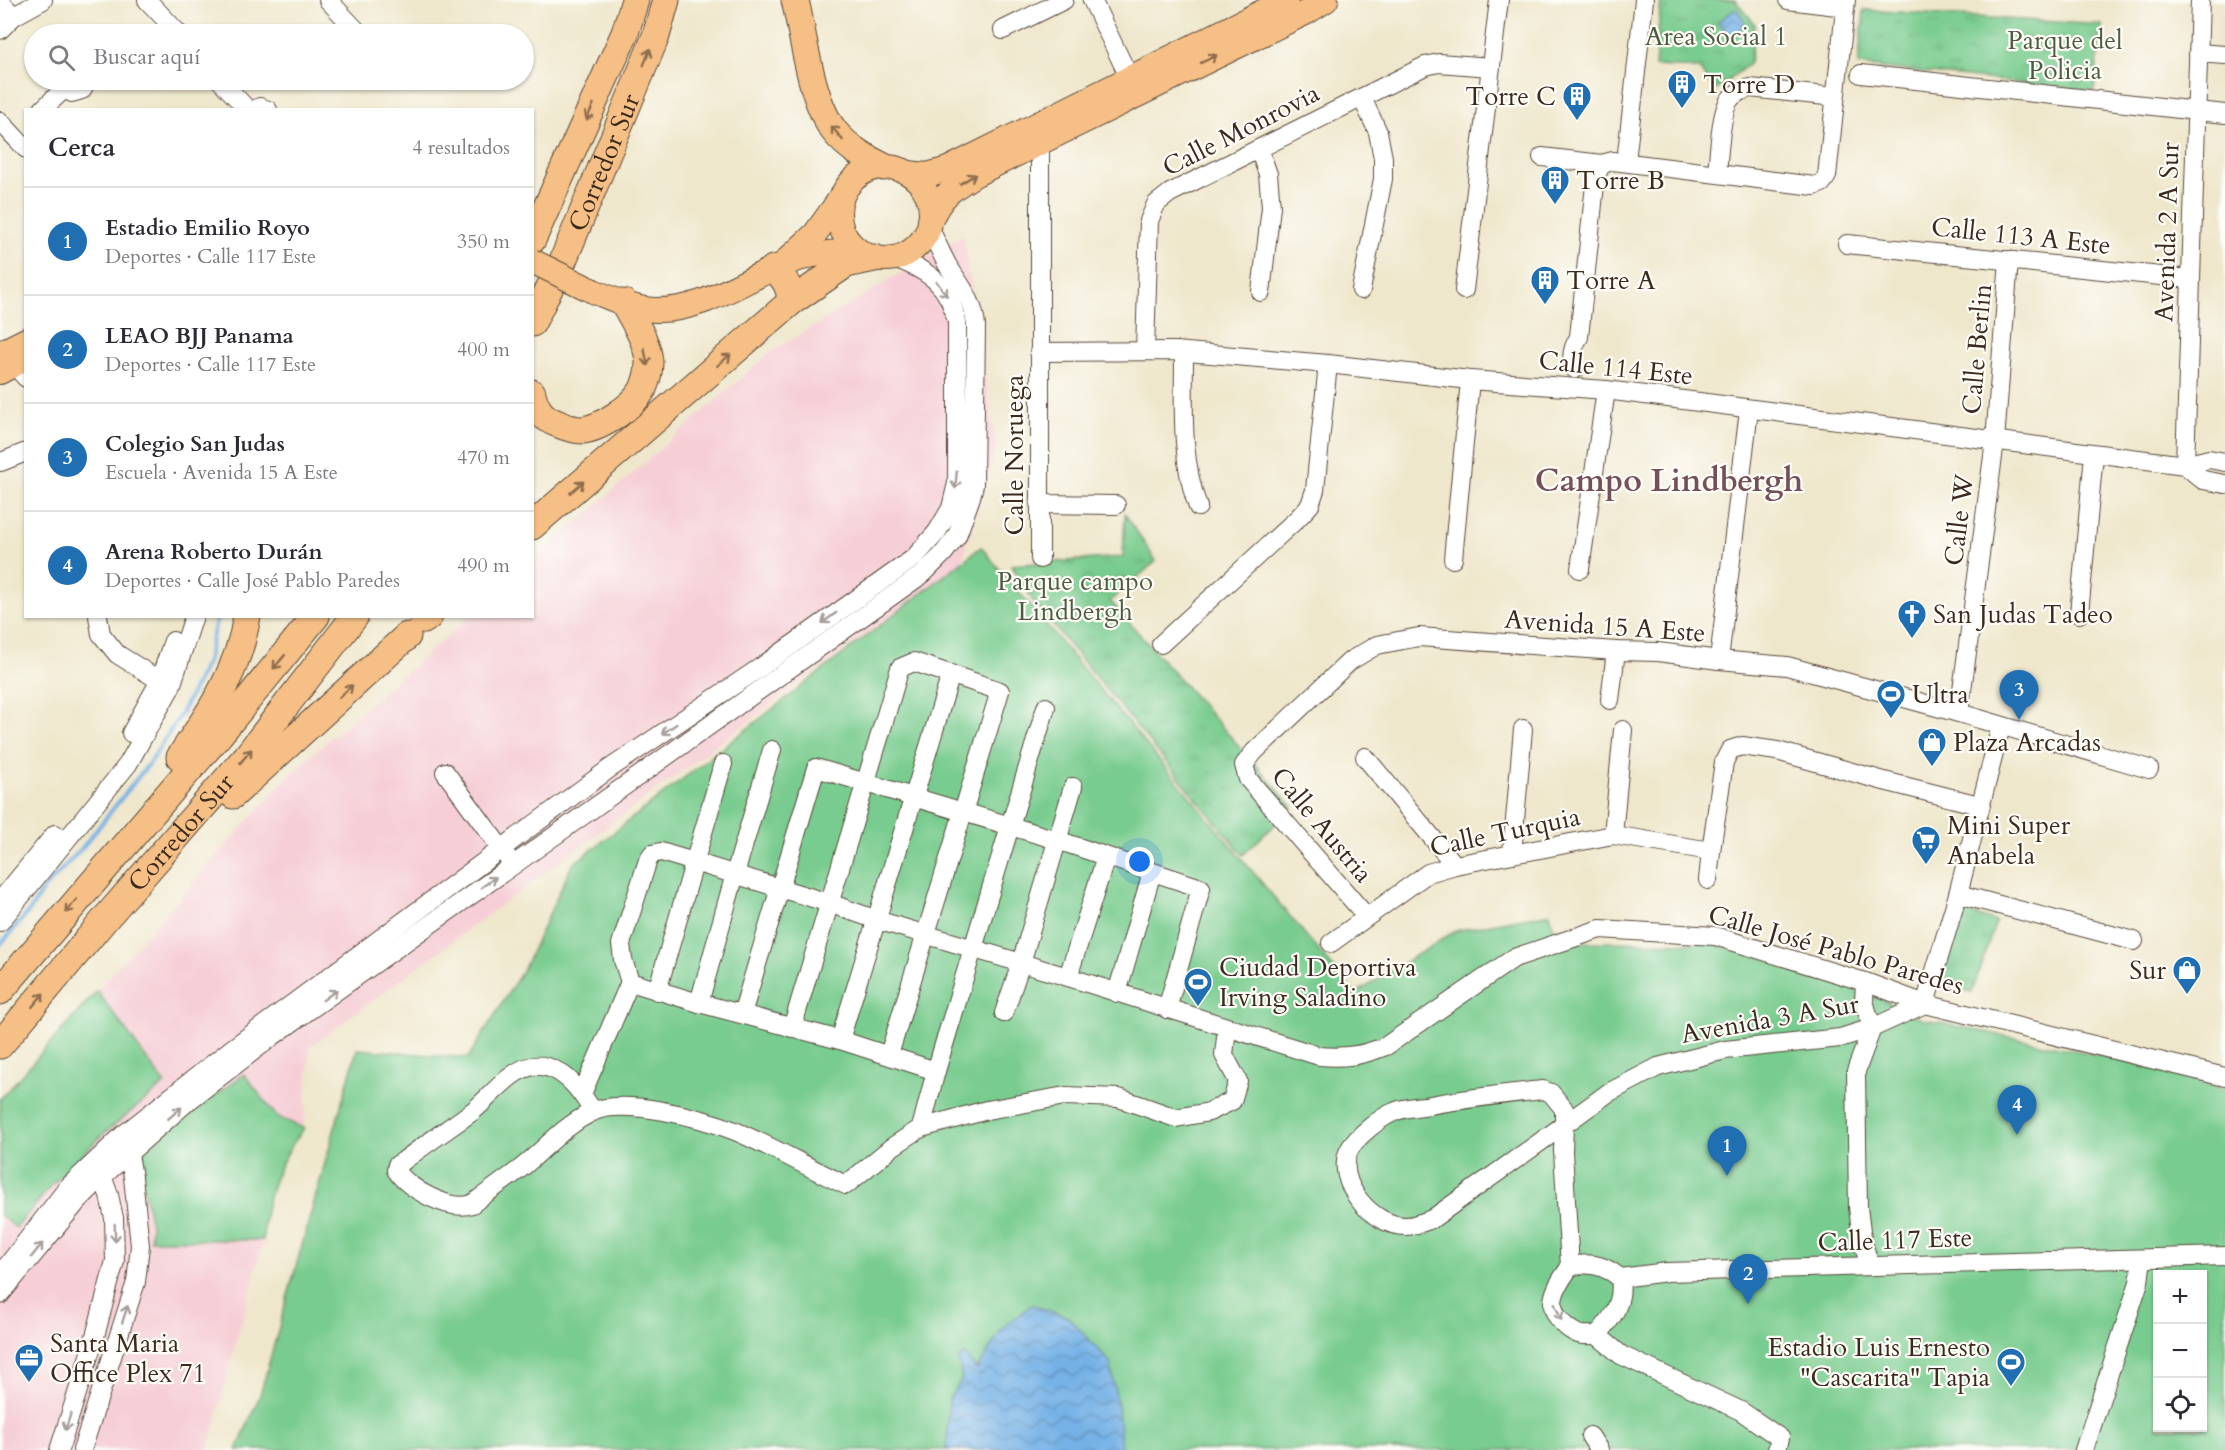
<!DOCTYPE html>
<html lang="es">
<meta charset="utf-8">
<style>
body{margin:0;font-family:Cardo,serif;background:#f2f2f3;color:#2b2b33}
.controls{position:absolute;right:18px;bottom:18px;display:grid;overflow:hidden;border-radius:0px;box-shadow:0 2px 4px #0004}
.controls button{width:54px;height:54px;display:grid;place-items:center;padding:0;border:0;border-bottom:2px solid #e1e1e2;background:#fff;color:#2b2b33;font:30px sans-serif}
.you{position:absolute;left:1140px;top:862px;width:21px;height:21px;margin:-15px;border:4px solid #fff;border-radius:50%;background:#1a73e8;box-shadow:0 0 0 9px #1a73e833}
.badge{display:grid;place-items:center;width:39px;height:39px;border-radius:50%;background:#1f6fb2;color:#fff;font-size:20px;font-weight:700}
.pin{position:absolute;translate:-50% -50px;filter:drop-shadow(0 2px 3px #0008)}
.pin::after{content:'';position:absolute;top:32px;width:21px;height:18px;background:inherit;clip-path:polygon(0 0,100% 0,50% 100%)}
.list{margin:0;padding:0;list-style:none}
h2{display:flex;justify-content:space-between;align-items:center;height:78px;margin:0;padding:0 24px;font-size:26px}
h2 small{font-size:20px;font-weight:400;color:#7c7c81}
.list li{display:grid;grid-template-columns:39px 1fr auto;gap:18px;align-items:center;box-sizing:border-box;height:108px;padding:0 24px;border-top:2px solid #e1e1e2}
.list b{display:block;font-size:22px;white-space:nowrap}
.list p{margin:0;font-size:20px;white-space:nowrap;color:#7c7c81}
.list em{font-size:20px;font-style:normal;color:#7c7c81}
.icon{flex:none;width:33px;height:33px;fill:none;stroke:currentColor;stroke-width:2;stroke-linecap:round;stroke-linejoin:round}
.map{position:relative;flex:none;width:2225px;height:1450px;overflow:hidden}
.search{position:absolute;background:#fff;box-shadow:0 2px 4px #0004;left:24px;top:24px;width:510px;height:66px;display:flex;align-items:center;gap:15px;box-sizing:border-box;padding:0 21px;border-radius:33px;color:#7c7c81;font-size:22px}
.panel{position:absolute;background:#fff;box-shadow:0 2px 4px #0004;left:24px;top:108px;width:510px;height:510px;border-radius:0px}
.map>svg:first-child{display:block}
.built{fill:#f6cfd6}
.green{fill:#79cc8f;stroke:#5a7b56;stroke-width:1.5;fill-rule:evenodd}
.park{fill:url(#park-tufts);stroke:#5a7b56;stroke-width:1.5}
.water{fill:url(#water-waves);stroke:#586e82;stroke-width:1.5}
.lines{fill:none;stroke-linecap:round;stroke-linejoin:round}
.stream{stroke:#74b1e6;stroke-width:4}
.minor-casing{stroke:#564638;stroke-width:20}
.major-casing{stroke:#564638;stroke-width:26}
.highway-casing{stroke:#564638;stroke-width:29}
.minor{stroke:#fff;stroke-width:18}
.major{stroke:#f5bf86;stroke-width:24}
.highway{stroke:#f5bf86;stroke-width:27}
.major-bridge-casing{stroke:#564638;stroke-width:26;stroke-linecap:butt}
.major-bridge{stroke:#f5bf86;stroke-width:24}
.oneway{stroke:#8f6d4d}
.oneway2{stroke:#a79f9a}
.labels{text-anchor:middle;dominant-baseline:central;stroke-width:4.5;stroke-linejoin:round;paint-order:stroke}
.park-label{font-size:26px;fill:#4e5b40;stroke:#fdfcf7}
.poi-label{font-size:26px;fill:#3b2a1e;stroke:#fdfcf7;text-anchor:start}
.street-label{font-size:26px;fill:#3b2a1e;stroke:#fdfcf7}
.district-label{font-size:32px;font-weight:bold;fill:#74515a;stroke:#fdfcf7}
</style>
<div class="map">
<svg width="2225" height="1450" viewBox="0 0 2225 1450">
<defs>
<pattern id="park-tufts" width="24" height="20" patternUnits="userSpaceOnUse" patternTransform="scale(1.5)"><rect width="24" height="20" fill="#79cc8f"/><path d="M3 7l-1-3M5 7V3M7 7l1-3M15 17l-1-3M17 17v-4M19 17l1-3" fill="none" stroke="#6aaf7b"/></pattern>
<pattern id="water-waves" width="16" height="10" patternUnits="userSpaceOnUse" patternTransform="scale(1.5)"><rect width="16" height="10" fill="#74b1e6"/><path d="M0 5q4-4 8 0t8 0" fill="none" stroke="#6090ba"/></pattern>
</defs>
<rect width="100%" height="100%" fill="#fdfcf7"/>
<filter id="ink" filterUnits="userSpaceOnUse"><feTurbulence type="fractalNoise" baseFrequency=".0167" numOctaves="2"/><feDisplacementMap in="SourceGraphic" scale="12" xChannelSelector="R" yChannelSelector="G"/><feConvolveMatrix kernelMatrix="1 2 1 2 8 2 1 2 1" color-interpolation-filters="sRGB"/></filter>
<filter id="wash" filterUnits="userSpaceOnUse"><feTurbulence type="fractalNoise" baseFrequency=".008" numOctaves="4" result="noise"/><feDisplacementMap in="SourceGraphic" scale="24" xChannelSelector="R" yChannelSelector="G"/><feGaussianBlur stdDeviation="1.35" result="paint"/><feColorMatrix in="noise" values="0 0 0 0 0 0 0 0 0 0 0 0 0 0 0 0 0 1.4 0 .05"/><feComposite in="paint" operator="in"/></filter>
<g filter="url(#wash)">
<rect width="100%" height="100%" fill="#efe7cc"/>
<!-- built -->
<path class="built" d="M963,235l33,212 -35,117 -651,483 -6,81 -24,35 -16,49 -1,28 -55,210h-208v-351l292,-327 177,-155 63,-1 1,-55 237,-208z"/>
<!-- green -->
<g class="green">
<path d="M981,547l374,447 100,-63 95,-18 4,17 17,-3 5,15 136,1 135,39 74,37 202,41 102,29v361h-1988l23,-55 97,-346 111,9 56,-90 48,-103zM2158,1274h44v154h-44z"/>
<path d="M97,991l68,93 -64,52 -49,49 -36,43 -16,-13v-116z"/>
<path d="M244,1074l33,43 27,11c-27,36 -39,66 -41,112h-112v-15l-12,-59 2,-11 8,-9z"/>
</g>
<!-- park -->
<g class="park">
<path d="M1661,0h74l20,24 -5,39 -34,27 -18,-22 -43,-2z"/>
<path d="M1864,10l238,15 -8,66 -236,-26z"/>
<path d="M1125,514l31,47 -46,40 183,206 -50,48 -210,-254 -22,-36 112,-8z"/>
<path d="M1959,909l37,13 -24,70 -34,-6z"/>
</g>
<!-- water -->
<g class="water">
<path d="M1734,10l4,1 7,11 -1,4 -14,10 -11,-12v-3z"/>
<path d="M1032,1305l36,12 42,45 8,46 3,42h-175l3,-51 13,-20 -4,-20 6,-5 13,16 27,-44z"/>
</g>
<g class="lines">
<!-- stream -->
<path class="stream" d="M0,945l31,-36 10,-17 41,-44 69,-87 31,-49 25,-50 10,-46"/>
</g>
</g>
<g filter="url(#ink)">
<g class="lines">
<!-- minor casing -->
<g class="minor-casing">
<g id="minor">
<path d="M147,0l32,34"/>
<path d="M328,0l32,34"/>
<path d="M1092,0l38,79"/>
<path d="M1788,0l57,7"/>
<path d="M0,2l14,14 29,-16"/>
<path d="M0,30l14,-14"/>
<path d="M1003,30l61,-30"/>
<path d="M2198,53l27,2"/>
<path d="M1861,74l364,40"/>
<path d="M60,80l4,9 8,4 10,-3 5,-10"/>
<path d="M220,80l28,30"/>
<path d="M42,110l22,-21"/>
<path d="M253,110l7,-3 8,3"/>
<path d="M0,121l26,28"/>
<path d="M1033,135l6,3 1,5v416"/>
<path d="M1259,149l9,25 3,33 -10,85"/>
<path d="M1542,157l60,7 11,-3 201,25 8,-3 5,-7 19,-176"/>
<path d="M1626,162l18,-162"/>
<path d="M1717,173c2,-18 3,-60 13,-74 6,-7 13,-9 20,-11l85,9"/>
<path d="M1847,244l343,35"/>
<path d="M1361,290l22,-111v-21l-5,-26 -16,-34"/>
<path d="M1464,290l35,-290"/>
<path d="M1145,351l4,-130 7,-17 14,-11 255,-127 14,-3 51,4"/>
<path d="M1039,352l136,-1 153,13 142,16 136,10 579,75 15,-465"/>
<path d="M1184,352c0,51 -4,106 14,155"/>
<path d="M14,365l12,13"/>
<path d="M1575,369c-5,-11 -3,-21 4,-32l17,-162 6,-11"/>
<path d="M1,462l25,-10"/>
<path d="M2225,462l-16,-3 -24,6 18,15 22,4"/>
<path d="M1039,504l77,1"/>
<path d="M1453,559l17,-179"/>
<path d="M1580,569l26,-179"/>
<path d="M2079,614l15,-160"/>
<path d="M98,616l3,18 16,20 53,33"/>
<path d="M1161,644l137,-126 12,-13 5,-15 13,-126"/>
<path d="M1719,660l30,-250"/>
<path d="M1610,700l6,-49"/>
<path d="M1959,713l36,-272 14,-181"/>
<path d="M131,733l28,-51 14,-41"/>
<path d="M1365,757l90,108"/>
<path d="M445,772l63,86"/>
<path d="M1613,835l10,-105"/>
<path d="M1512,854l11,-125"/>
<path d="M1708,880l3,-29 13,-89 6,-12 12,-4 35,5 107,30 95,24"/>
<path d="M1958,894l176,47"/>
<path d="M0,901l55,-67"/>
<path d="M1366,916l-118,-137 -4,-14 10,-13 96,-91 27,-16 42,-8 197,14 42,1 61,8 68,6 172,47 190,56"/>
<path d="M0,922l128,-158 43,-77 23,-71"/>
<path d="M1331,943l97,-70 27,-8 158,-30 98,16"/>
<path d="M1068,977l38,-120"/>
<path d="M1865,982l-1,19 8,27 -16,43 2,136 4,33 8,26"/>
<path d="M657,991l66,-227"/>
<path d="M1117,993l35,-121"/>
<path d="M699,1003l36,-129 37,-124"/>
<path d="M1004,1013l17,-50 52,-176"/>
<path d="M742,1014l74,-246 241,72 144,48 -34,121"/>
<path d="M792,1028l108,-360 14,-6 86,29 -111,364"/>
<path d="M840,1040l111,-366"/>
<path d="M936,1071l-96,-31 -141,-37 -69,-21 -7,-22 -2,-16 27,-84 4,-6 9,-2 168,51 48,17 191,57 251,79c26,2 42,0 67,-10l128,-88 86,-29 115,7 150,46 60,22 300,73"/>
<path d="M1543,1090l8,3 13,16v16l-132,94c-8,3 -18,7 -26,7 -33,1 -72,-44 -57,-76 7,-13 32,-33 45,-38 10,-5 25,-5 36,-7 38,-7 75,-11 113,-15z"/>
<path d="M582,1094l48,-112"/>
<path d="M593,1112c-17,-31 -47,-64 -83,-35 -13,10 -24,23 -37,34 -23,17 -48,33 -71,51l-5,3 -1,5c12,19 54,42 76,34 16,-12 32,-23 48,-35 25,-20 42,-42 72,-57 31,-15 111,6 143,19 38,16 74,37 111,54l46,-38 29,-19 66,-18 78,-14 54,2 57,20 33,-6 23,-11 6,-20 -14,-26 3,-27"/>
<path d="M921,1128l15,-57 110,-364"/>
<path d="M1570,1267l-7,-116 1,-26 44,-32 50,-26 67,-17 115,-12 32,-10 53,-24 33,-110 43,-168"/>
<path d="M1570,1267c19,-6 35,-2 50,11l47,-6 558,-16"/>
<path d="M1570,1267c-8,11 -18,25 -17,39 2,12 15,24 25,28 5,2 13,1 19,1l24,20 120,56 39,27 -3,12"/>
<path d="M0,1275l68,-88 56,-53 106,-84 379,-281 152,-102 153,-109 23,-26 14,-24 6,-25v-161c-8,-38 -29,-52 -63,-64"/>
<path d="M0,1295l78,-94 25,-25 84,-74 86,-66 651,-463 19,-19 14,-18 14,-39 3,-12 2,-159c-2,-25 -15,-40 -28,-60 -7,-13 -13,-26 -19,-40"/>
<path d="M1597,1335c16,-17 27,-33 23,-57"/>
<path d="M1590,1436l9,14"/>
<path d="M59,1450l35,-110 21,-79 -1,-43 -5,-23 -10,-27"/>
<path d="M82,1450l54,-168 4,-36 -7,-69 -6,-34"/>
<path d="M2084,1450l55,-168 3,-23"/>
</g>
</g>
<!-- major casing -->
<g class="major-casing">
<g id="major">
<circle cx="885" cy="213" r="46"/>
<path d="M908,173l19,2 21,-6 338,-169"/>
<path d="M930,221c12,-27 22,-32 46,-47l331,-162 19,-12"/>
<path d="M787,260l28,-26 25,-35"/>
<path d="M593,291c20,8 40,18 62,19 46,2 88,-30 129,-46 25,-10 50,-13 76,-12"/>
<path d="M0,353l26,-13"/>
<path d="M0,372l26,-14"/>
</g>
</g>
<!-- highway casing -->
<g class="highway-casing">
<g id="highway">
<path d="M795,0c9,38 16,102 40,132 13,16 31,26 49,35"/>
<path d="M532,240l93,-207 10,-33"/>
<path d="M773,269c12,8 17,18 18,33"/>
<path id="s1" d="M532,323l30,-60 94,-227 10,-36"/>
<path d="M532,393c3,15 10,25 24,30 9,4 17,7 27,7 18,-2 51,-24 60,-41 3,-7 6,-19 6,-27 -1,-20 -16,-42 -25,-59"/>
<path d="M532,526l259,-224 55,-38 28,-6"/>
<path d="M424,620l5,-4"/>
<path d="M180,757c31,-46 58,-84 67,-141"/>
<path d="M233,795l174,-159"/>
<path d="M0,991l219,-256 97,-119"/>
<path id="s2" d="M0,1045l105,-126 142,-163 108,-140"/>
</g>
</g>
<!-- minor -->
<use href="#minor" class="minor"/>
<!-- major -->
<use href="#major" class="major"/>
<!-- highway -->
<use href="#highway" class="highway"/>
<!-- major-bridge casing -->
<g class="major-bridge-casing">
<path id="major-bridge" d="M532,261l61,30"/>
</g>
<!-- major-bridge -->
<use href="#major-bridge" class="major-bridge"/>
</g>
<!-- one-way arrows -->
<defs><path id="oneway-shaft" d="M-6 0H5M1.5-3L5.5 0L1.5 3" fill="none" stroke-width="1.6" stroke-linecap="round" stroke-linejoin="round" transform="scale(1.5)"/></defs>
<g class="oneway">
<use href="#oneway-shaft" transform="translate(647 57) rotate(-68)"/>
<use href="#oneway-shaft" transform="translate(1209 59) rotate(-26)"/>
<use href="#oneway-shaft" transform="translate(590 112) rotate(114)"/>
<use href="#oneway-shaft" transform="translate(837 133) rotate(-129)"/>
<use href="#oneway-shaft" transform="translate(968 179) rotate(-31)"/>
<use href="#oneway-shaft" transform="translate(646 357) rotate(79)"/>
<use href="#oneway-shaft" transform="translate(724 360) rotate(-41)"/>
<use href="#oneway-shaft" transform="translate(577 487) rotate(-41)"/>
<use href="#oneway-shaft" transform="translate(279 662) rotate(130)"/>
<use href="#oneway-shaft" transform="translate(346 691) rotate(-42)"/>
<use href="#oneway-shaft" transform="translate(246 756) rotate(-50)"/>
<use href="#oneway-shaft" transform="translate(71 906) rotate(130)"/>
<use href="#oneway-shaft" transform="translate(38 1000) rotate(-50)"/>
</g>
<g class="oneway2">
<use href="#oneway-shaft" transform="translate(942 289) rotate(54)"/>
<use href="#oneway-shaft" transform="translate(956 480) rotate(95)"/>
<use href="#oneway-shaft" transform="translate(829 618) rotate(144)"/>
<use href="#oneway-shaft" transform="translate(669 729) rotate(146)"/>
<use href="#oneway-shaft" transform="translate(489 882) rotate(-36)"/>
<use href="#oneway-shaft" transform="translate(330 995) rotate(-36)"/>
<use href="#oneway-shaft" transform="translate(175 1113) rotate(-41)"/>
<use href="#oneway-shaft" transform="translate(115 1233) rotate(88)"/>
<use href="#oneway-shaft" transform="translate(37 1250) rotate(-51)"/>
<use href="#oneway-shaft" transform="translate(1558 1312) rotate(67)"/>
<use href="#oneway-shaft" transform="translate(125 1314) rotate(-72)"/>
<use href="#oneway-shaft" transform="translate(68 1422) rotate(108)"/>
</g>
</g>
<!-- icons -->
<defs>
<g id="building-pin" transform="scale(1.5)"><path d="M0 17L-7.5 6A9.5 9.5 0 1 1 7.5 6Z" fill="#1f6fb2" stroke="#fdfcf7"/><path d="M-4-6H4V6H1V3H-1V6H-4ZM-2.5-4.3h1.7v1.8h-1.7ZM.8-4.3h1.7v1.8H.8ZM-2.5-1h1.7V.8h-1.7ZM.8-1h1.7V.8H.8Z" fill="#fff"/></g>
<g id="church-pin" transform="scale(1.5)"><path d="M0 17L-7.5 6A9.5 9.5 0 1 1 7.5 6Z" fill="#1f6fb2" stroke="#fdfcf7"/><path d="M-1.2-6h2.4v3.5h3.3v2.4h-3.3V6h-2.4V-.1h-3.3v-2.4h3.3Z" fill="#fff"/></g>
<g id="stadium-pin" transform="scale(1.5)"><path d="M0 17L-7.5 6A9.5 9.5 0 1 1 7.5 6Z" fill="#1f6fb2" stroke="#fdfcf7"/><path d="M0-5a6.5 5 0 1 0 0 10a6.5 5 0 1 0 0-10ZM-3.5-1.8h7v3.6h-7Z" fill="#fff"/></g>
<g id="shop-pin" transform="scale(1.5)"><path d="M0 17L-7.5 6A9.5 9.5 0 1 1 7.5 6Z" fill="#1f6fb2" stroke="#fdfcf7"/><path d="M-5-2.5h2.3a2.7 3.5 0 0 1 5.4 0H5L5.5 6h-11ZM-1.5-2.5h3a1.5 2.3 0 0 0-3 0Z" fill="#fff"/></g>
<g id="supermarket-pin" transform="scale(1.5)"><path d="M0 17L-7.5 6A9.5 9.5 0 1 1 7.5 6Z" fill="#1f6fb2" stroke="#fdfcf7"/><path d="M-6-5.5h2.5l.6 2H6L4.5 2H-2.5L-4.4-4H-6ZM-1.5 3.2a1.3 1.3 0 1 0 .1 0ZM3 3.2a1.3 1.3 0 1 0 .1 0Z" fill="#fff"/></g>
<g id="office-pin" transform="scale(1.5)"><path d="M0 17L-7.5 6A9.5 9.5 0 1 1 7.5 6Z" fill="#1f6fb2" stroke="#fdfcf7"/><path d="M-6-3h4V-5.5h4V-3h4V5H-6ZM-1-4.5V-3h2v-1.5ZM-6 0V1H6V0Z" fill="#fff"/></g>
</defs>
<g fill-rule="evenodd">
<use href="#building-pin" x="1682" y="84"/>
<use href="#building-pin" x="1577" y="96"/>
<use href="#building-pin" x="1555" y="180"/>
<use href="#building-pin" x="1545" y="280"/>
<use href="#church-pin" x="1912" y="614"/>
<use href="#stadium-pin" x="1891" y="694"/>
<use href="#shop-pin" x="1932" y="742"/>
<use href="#supermarket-pin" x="1926" y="840"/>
<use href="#shop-pin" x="2187" y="970"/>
<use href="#stadium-pin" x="1198" y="982"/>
<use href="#office-pin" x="29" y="1358"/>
<use href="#stadium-pin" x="2011" y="1362"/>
</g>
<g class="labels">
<!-- park labels -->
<g class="park-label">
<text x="1716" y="36">Area Social 1</text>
<text x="2065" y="40">Parque del<tspan x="2065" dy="30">Policia</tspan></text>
<text x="1075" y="581">Parque campo<tspan x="1075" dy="30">Lindbergh</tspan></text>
</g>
<!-- poi labels -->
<g class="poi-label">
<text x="1703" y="84">Torre D</text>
<text x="1556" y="96" text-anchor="end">Torre C</text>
<text x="1576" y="180">Torre B</text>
<text x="1566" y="280">Torre A</text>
<text x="1933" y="614">San Judas Tadeo</text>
<text x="1912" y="694">Ultra</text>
<text x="1953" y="742">Plaza Arcadas</text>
<text x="1947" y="825">Mini Super<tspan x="1947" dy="30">Anabela</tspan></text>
<text x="1219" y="967">Ciudad Deportiva<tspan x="1219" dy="30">Irving Saladino</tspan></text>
<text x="2166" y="970" text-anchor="end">Sur</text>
<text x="50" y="1343">Santa Maria<tspan x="50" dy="30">Office Plex 71</tspan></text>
<text x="1990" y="1347" text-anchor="end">Estadio Luis Ernesto<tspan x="1990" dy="30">"Cascarita" Tapia</tspan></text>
</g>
<!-- street labels -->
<g class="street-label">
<text transform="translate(1241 130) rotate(-27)">Calle Monrovia</text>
<text stroke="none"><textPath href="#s1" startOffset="176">Corredor Sur</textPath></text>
<text transform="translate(2167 232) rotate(-88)">Avenida 2 A Sur</text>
<text transform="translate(2021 236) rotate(6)">Calle 113 A Este</text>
<text transform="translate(1977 349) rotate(-85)">Calle Berlin</text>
<text transform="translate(1616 368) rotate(6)">Calle 114 Este</text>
<text transform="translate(1014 455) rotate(-90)">Calle Noruega</text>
<text transform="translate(1959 520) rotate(-83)">Calle W</text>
<text transform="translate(1605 626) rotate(4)">Avenida 15 A Este</text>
<text transform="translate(1322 825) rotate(50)">Calle Austria</text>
<text transform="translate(1505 832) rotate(-12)">Calle Turquia</text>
<text stroke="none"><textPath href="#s2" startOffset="279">Corredor Sur</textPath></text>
<text transform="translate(1836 950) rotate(16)">Calle José Pablo Paredes</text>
<text transform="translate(1770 1019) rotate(-10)">Avenida 3 A Sur</text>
<text transform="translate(1895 1240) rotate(-2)">Calle 117 Este</text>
</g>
<!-- district labels -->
<g class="district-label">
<text x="1669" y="481">Campo Lindbergh</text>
</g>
</g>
</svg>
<div class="controls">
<button>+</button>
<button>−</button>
<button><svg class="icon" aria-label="locate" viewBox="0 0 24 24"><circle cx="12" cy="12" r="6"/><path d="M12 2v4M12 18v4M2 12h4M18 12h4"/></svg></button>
</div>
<div class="you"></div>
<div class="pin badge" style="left:1727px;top:1176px">1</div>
<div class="pin badge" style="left:1748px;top:1304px">2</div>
<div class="pin badge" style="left:2019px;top:720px">3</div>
<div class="pin badge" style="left:2017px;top:1135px">4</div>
<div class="search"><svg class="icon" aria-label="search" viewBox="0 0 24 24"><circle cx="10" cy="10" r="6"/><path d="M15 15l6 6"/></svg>Buscar aquí</div>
<section class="panel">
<h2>Cerca<small>4 resultados</small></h2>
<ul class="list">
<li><span class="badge">1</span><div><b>Estadio Emilio Royo</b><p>Deportes · Calle 117 Este</p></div><em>350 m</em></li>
<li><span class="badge">2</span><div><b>LEAO BJJ Panama</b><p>Deportes · Calle 117 Este</p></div><em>400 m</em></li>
<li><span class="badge">3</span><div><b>Colegio San Judas</b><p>Escuela · Avenida 15 A Este</p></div><em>470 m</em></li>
<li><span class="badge">4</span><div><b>Arena Roberto Durán</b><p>Deportes · Calle José Pablo Paredes</p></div><em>490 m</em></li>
</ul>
</section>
</div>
